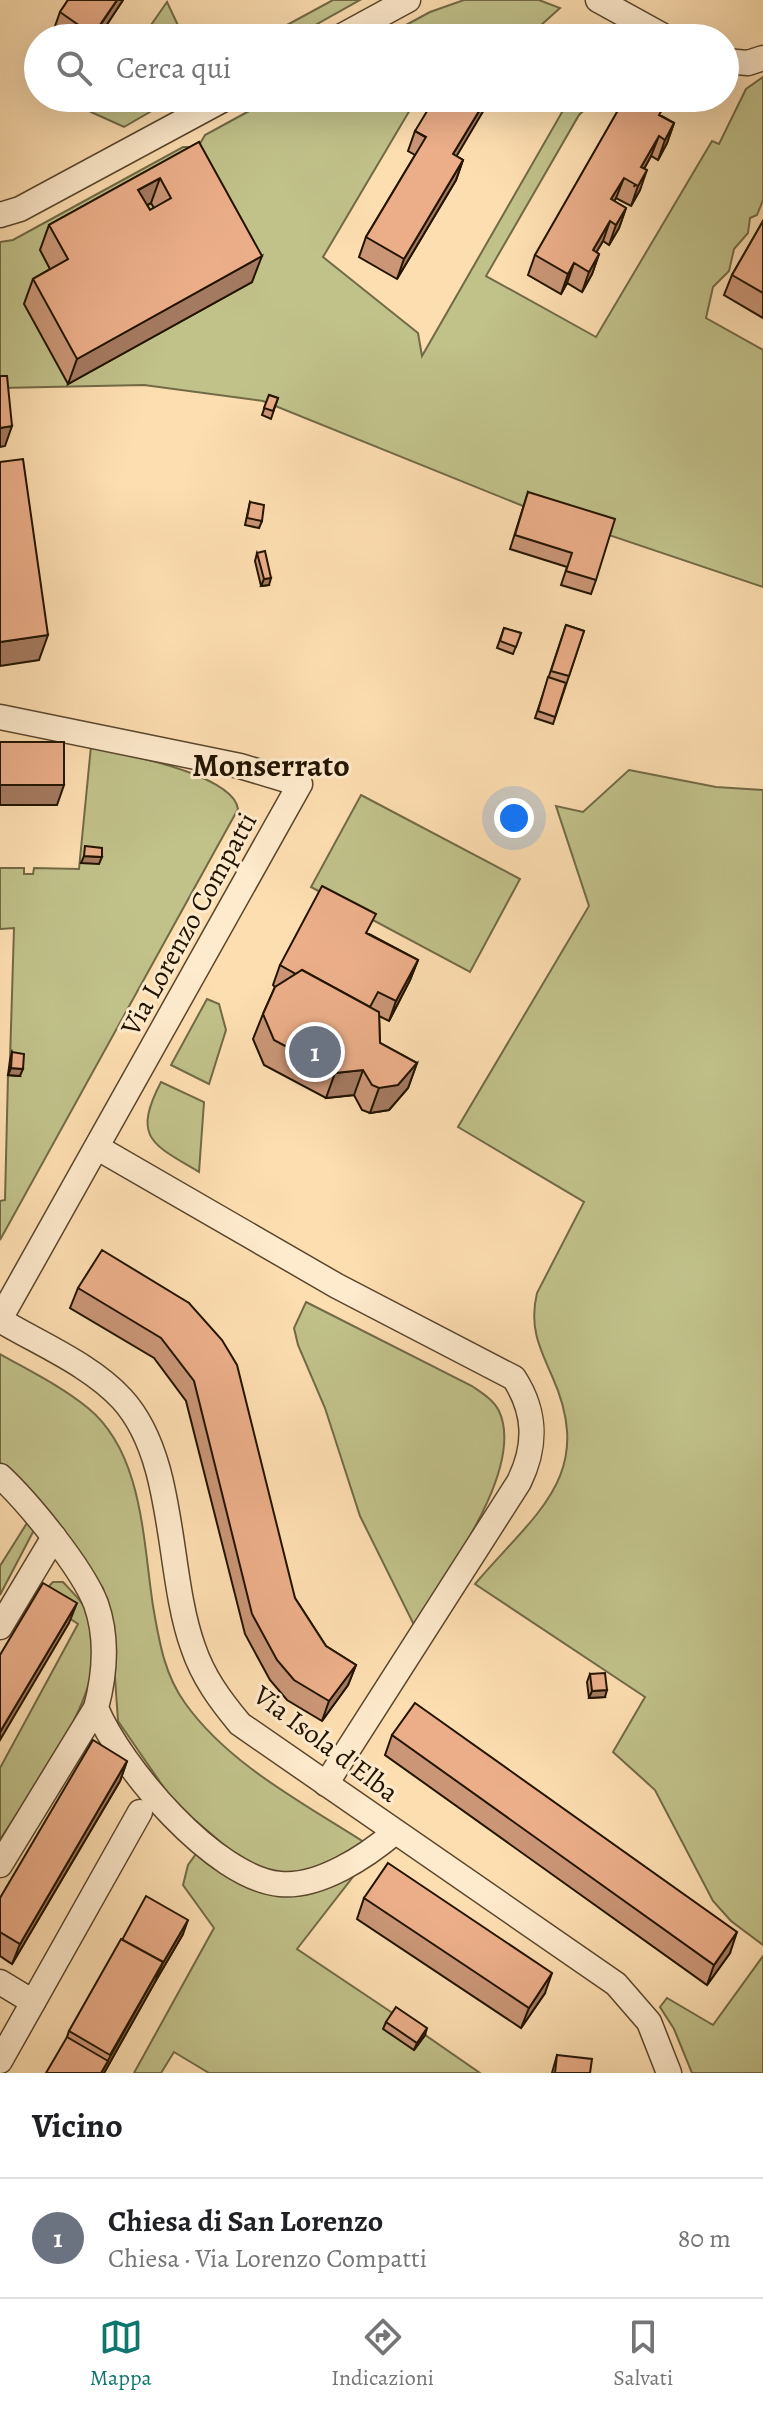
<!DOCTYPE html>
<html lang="it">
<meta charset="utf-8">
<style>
body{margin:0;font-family:Alegreya,serif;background:#f2f2f2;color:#202124}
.you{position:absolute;left:514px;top:818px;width:28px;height:28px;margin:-20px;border:6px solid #fff;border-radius:50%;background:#1a73e8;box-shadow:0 0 0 12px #1a73e833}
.badge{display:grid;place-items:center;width:52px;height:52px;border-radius:50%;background:#0f766e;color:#fff;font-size:26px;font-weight:700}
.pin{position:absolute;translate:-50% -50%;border:4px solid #fff;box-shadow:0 2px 8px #0006}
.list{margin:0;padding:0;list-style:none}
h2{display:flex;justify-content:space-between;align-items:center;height:104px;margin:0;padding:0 32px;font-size:34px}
h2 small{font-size:26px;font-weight:400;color:#757577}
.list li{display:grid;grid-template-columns:52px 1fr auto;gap:24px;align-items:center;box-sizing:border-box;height:120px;padding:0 32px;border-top:2px solid #e0e0e0}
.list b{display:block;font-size:30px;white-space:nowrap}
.list p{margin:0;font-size:26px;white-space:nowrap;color:#757577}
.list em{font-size:26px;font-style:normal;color:#757577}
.icon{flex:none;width:44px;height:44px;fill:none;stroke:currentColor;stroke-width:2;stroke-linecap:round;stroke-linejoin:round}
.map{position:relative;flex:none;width:763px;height:2073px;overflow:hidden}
.search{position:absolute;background:#fff;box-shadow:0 8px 32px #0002;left:24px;right:24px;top:24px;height:88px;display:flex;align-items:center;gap:20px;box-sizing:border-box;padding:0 28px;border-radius:44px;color:#757577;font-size:30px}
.sheet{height:224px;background:#fff}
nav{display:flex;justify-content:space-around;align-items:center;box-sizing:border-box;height:112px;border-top:2px solid #e0e0e0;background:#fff;font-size:22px;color:#757577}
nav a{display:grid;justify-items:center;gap:4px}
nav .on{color:#0f766e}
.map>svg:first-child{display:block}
.green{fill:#c1c18a;stroke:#726a45;stroke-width:2}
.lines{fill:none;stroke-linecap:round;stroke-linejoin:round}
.street-casing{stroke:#5a462c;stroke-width:27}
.street{stroke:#feeacc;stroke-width:24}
.wall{fill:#ca9676;stroke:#231400;stroke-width:2;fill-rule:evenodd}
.shaded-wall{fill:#a47a60;stroke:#231400;stroke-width:2}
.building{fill:#ebae89;stroke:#231400;stroke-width:2;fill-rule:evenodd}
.labels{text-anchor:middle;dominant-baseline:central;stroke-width:6;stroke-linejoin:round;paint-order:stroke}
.street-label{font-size:28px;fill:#231400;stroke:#feeacc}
.quarter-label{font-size:32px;font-weight:bold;fill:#231400;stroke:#feeacc}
</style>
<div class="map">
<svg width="763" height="2073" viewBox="0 0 763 2073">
<rect width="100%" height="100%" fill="#fddeb1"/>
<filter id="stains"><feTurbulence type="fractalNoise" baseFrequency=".0025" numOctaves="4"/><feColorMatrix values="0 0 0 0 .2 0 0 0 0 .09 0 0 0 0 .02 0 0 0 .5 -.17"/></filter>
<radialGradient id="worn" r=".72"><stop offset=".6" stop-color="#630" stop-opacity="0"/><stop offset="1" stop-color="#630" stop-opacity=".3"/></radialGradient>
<!-- green -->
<g class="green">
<path d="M333,0h27l-68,38h-29z"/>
<path d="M464,0h75l21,8 -20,18 4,4 -6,8h-55l-18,-11 -8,2 -5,9h-70l48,-26z"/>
<path d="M167,2l17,36h-42z"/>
<path d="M763,77v123l-6,15 -7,3 -2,15 -14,16 -5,22 -16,16 -7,31 57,32v237l-240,-81 -260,-105 -119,-16 -144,3v-146l13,-2 170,-93h15l7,-12 68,-37h144l-94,159 95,76 4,23 143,-249 -8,-9h40l-18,17 -93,161 110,61 116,-196 7,3 27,-55z"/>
<path d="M101,98h73l-50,29 -33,-15z"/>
<path d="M91,746c32,8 142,28 147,63l-238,431v-39l5,-1 3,-125 12,1 -10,-16 4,-132 -14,1v-61h24v6h9l1,-6 45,1z"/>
<path d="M629,770l87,17 47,3v1155l-32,-24 -18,-20 -58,-111 -42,-38 32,-55 -170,-113c59,-70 122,-108 77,-208 -13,-29 -23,-50 -15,-83l47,-91 -126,-75 131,-221 -33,-100 27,6z"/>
<path d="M361,795l159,84 -50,93 -159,-85z"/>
<path d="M207,999l12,5 7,26 -17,54 -38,-19z"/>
<path d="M161,1082l43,20 -5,70c-47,-28 -67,-34 -38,-90z"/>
<path d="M306,1302l166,84c10,7 22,14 27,25 27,58 -55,165 -85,214l-54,-109 -35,-108 -27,-63 -4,-17z"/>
<path d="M0,1354c30,17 61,32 88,54 55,45 55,133 65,198 6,34 11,68 32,97 44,62 120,101 182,141l-62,28 -23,3 -25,-9 -26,-15 -55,-47 -16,-22 -42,-61 -7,-100 -8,-33 -103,-125z"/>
<path d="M13,1501l21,29 -34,65v-29l27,-43z"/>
<path d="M53,1582h10c10,11 21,21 27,35 27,66 -57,169 -90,223v-72l78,-144 -40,-27z"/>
<path d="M196,1854c77,53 78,45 163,15l-62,80 97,65 -10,15 30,21 11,-15 55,38h-271l-35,-21 -13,21h-27l80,-145 -31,-43 5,-20z"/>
<path d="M763,1956v117h-71l-18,-44 -14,-22 7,-9 46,27z"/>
</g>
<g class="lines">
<!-- street casing -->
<g class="street-casing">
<g id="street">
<path d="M598,0l69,38"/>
<path d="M338,38l70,-38"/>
<path d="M725,61l23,2 15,-5"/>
<path d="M0,215l20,-6 206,-111"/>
<path d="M0,717l240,49 60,18 -300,535"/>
<path d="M98,1148l239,138 177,92c22,34 23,67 5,104l-193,302"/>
<path d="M0,1320c40,24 91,45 122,79 55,60 44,173 71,248 10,30 27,53 47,77l376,260 33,38 20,51"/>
<path d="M0,1476c29,27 82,92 96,128 12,34 9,70 0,104 24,58 118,170 184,176 39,4 87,-28 115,-52"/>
<path d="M0,1627l54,-90"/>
<path d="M0,1865l96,-157"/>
<path d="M0,1982l33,20"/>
<path d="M0,2061l140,-249"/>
</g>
</g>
<!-- street -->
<use href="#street" class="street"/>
</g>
<!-- wall -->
<g class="wall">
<path d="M68,0h55l-25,38h-37l-8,-6 7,-20z"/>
<path d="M662,116l12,7 -7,20 -9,17 -7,-4 -7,13 -4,21 -9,16 -15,-8 -2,3 12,7 -7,20 -10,17 -6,-4 -7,11 3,2 -7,20 -10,18 -15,-9 -6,11 -33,-19 7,-20z"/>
<path d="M415,131l48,29 -7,20 -59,99 -38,-22 7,-20 49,-82 -7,-4z"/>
<path d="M199,142l53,140 -184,102 -44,-80 9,-25 17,-10 -10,-19 9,-25zM151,203l3,5 -4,2 -3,-5z"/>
<path d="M763,221v97l-39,-23 8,-20z"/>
<path d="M269,395l9,3 -7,21 -9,-4z"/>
<path d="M528,492l68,88 -5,14 -30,-9 6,-18 -57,-18z"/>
<path d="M250,502l12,19 -3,7 -14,-3z"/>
<path d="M257,553l12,32 -8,1 -6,-25z"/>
<path d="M566,625l18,6 -31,93 -18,-6z"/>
<path d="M504,628l17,5 -8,21 -16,-6z"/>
<path d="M369,934l49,26 -8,20 -21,41 -10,-5 1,27 37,20 -9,25 -19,22 -19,3 -8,-3 -8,-15 -28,3 -62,-33 -11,-26 10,-25 12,-27 -2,-2 7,-20z"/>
<path d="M12,1052l8,24 -12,-1 2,-15z"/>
<path d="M78,1288l111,15 106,295 31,48 30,19 -8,20 -26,36 -35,-21 -17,-20 -25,-46 -59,-233 -32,-43 -84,-50z"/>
<path d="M590,1674l15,23 -16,1 -2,-16z"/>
<path d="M392,1735l338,218 -23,32 -322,-230z"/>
<path d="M127,1761l-7,20 -108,183 -12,-8v-58z"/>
<path d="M364,1898l181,95 -24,35 -164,-109z"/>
<path d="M183,1934l-28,48 -51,91 -37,-36 2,-6z"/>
<path d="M386,2022l39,13 -11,15 -31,-21z"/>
<path d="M557,2055l33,18h-38z"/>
</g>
<!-- shaded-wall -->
<g class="shaded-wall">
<path d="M117,0h6l-25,38h-6z"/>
<path d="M487,98h4l-45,76 7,-20z"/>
<path d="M674,123l-7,20 -9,17 7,-20z"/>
<path d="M659,136l-8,20 -17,31 7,-20z"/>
<path d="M463,160l-7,20 -59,99 7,-20z"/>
<path d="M647,170l-7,20 -9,16 7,-20z"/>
<path d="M160,178l-9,25 -22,12 9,-25z"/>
<path d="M624,178l-8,20 -12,21 7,-20z"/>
<path d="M626,208l-7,20 -10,17 7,-20z"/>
<path d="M610,221l-7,20 -17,29 7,-20z"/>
<path d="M599,254l-7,20 -10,18 7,-20z"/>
<path d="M262,256l-10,26 -184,102 9,-25z"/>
<path d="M574,263l-7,20 -6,11 7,-20z"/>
<path d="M12,426l-7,20 -5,1v-19z"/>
<path d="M271,578l-2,7 -8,1 3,-7z"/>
<path d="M48,635l-9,25 -39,6v-24z"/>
<path d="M0,785h64l-7,20h-57z"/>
<path d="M84,856l18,1 -3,7 -18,-1z"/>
<path d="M418,960l-8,20 -21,41 7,-20z"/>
<path d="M417,1063l-9,25 -19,22 -19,3 9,-25z"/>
<path d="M11,1068l12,1 -3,7 -12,-1z"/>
<path d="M363,1070l-9,25 -28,3 9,-25z"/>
<path d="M77,1603l-8,20 -69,117v-8z"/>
<path d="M356,1665l-8,20 -26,36 7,-20z"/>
<path d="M607,1690l-2,7 -16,1 3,-7z"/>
<path d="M127,1761l-7,20 -108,183 8,-20z"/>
<path d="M188,1920l-5,14 -28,48 5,-14z"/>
<path d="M737,1932l-7,21 -23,32 7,-20z"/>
<path d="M163,1962l-8,20 -51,91h-3z"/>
<path d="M552,1973l-7,20 -24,35 8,-20z"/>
<path d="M427,2028l-2,7 -11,15 3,-7z"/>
</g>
<!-- building -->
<g class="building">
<path d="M68,0h49l-24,35 -33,-23z"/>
<path d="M473,32l10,6h-13z"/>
<path d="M435,98h52l-34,56 10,6 -59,99 -38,-22 60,-100 -11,-6z"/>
<path d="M625,98h32l9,5 -7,12 15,8 -9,17 -6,-4 -18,31 6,3 -9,16 -14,-8 -13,21 15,9 -10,17 -6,-4 -17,29 6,4 -10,18 -15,-9 -6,11 -33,-19z"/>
<path d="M199,142l63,114 -185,103 -44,-80 35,-20 -19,-34zM160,178l11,20 -21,12 -12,-20z"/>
<path d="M763,221v72l-31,-18z"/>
<path d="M0,376h7l5,50 -12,2z"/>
<path d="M269,395l9,3 -5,13 -9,-3z"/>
<path d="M23,459l25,176 -48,7v-180z"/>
<path d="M528,492l87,27 -19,61 -30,-9 6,-18 -57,-18z"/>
<path d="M250,502l14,3 -2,16 -15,-3z"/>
<path d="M265,551l6,27 -7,1 -7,-26z"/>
<path d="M566,625l18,6 -15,45 -18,-5z"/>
<path d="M504,628l17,5 -5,14 -16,-6z"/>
<path d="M548,677l18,6 -11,34 -17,-6z"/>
<rect x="0" y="742" width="64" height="43"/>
<path d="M85,846l17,2v9l-18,-1z"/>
<path d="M322,886l54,28 -10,19 52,27 -22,41 -18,-9 -8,15 -68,-37 -6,4 -16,-9z"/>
<path d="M302,970l77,42 1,31 37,20 -19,22 -19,3 -7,-3 -9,-15 -28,3 -61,-33 -11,-26 12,-27z"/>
<path d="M12,1052l12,2 -1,15 -12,-1z"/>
<path d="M102,1250l87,53 33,37 15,25 58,233 31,48 30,19 -27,36 -35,-21 -17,-20 -25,-46 -58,-233 -33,-43 -83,-50z"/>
<path d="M43,1583l34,20 -77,129v-77z"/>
<path d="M605,1673l2,17 -15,1 -2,-17z"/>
<path d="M415,1703l322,229 -23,33 -322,-230z"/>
<path d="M93,1740l34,21 -107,183 -20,-12v-34z"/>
<path d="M388,1863l164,110 -23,35 -165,-110z"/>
<path d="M146,1896l42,24 -28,48 3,-6 -41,-22z"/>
<path d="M121,1939l42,23 -53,93 -41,-24z"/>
<path d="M396,2007l31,21 -10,15 -31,-21z"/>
<path d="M67,2037l41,24 -7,12h-55z"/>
<path d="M557,2055l35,4 -2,14h-35z"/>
</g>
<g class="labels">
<!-- street labels -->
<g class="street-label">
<text transform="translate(189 924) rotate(-61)">Via Lorenzo Compatti</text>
<text transform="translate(326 1744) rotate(37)">Via Isola d'Elba</text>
</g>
<!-- quarter labels -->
<g class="quarter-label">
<text x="271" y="765">Monserrato</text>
</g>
</g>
<rect width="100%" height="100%" filter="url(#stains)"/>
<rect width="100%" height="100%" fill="url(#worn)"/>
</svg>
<div class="you"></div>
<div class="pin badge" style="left:315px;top:1052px;background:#6b7280">1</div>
<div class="search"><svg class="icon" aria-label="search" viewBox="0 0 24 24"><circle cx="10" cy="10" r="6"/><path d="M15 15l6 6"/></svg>Cerca qui</div>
</div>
<section class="sheet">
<h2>Vicino<small></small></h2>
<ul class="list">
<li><span class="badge" style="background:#6b7280">1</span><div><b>Chiesa di San Lorenzo</b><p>Chiesa · Via Lorenzo Compatti</p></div><em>80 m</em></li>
</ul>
</section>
<nav>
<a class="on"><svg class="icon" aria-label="map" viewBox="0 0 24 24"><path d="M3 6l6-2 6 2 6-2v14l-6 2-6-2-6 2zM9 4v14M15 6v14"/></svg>Mappa</a>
<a><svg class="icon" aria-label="directions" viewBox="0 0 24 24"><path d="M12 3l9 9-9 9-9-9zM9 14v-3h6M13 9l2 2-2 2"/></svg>Indicazioni</a>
<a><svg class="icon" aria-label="saved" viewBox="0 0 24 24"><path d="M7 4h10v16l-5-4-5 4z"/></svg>Salvati</a>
</nav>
